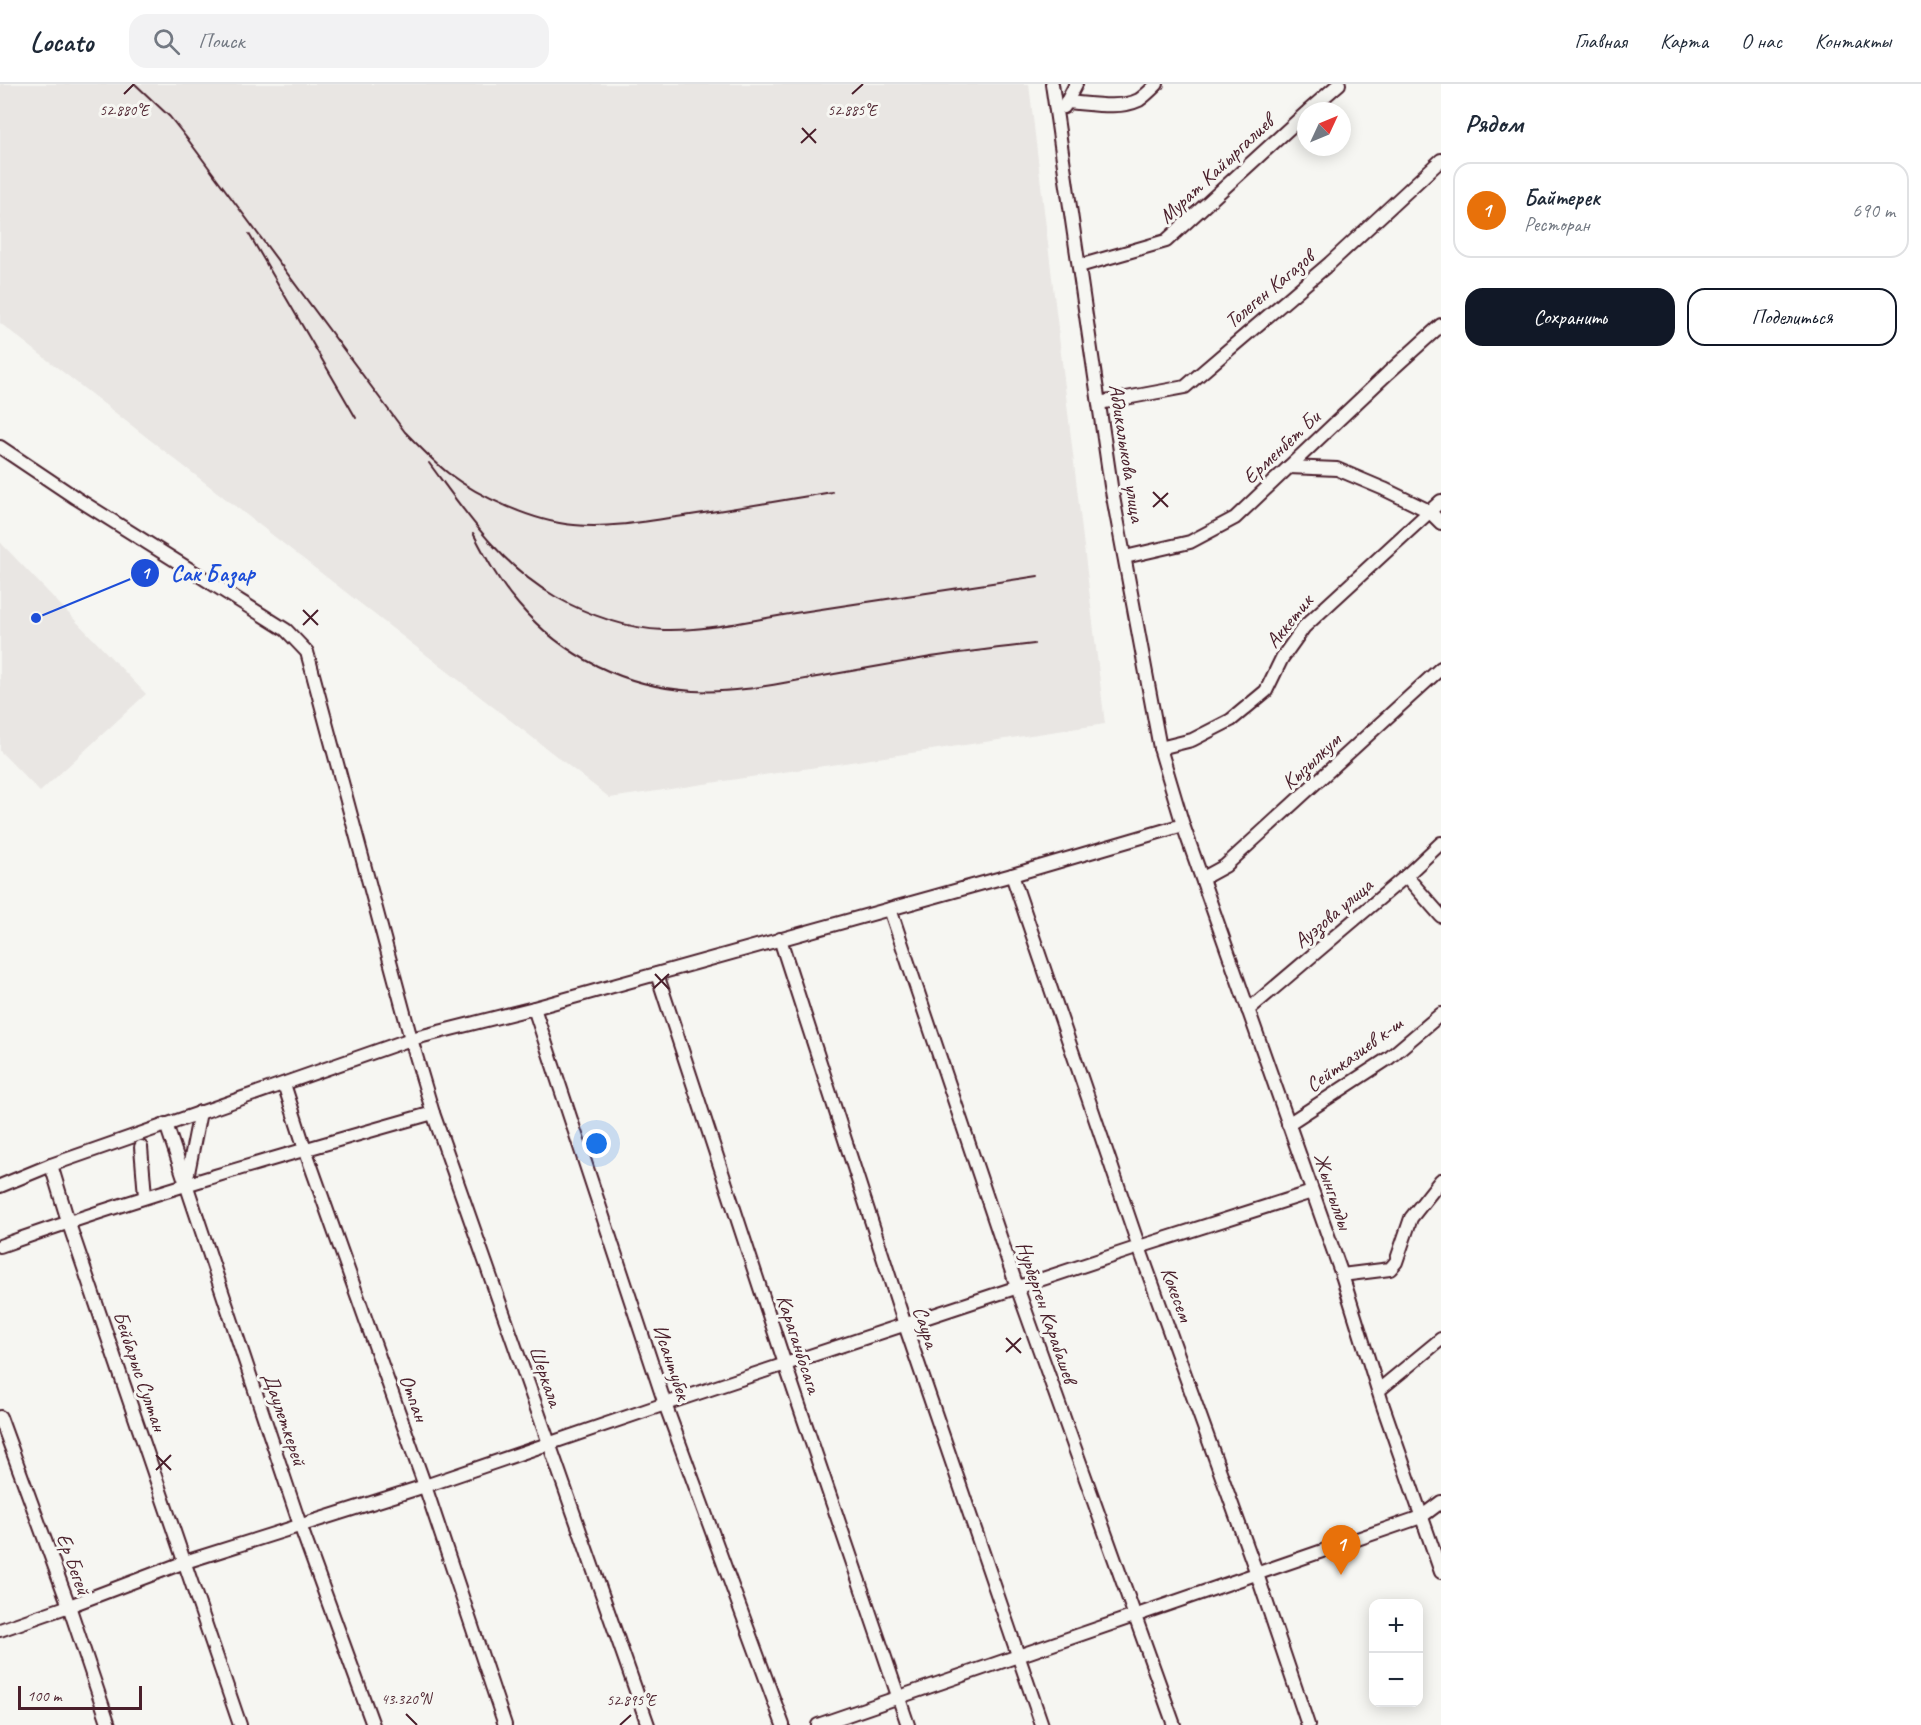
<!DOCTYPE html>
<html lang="ru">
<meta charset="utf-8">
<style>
body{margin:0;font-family:Caveat,sans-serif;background:#f2f2f3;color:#1f2937}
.controls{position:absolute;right:18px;bottom:18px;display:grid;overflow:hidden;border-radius:12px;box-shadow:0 3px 15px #0003}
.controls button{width:54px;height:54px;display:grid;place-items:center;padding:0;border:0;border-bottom:2px solid #e0e1e3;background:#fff;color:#1f2937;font:30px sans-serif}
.compass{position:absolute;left:1297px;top:18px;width:54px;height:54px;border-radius:50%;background:#fff;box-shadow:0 3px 15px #0003;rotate:46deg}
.scale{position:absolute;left:18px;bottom:15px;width:124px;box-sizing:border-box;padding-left:6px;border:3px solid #4a1f2b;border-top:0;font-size:16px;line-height:21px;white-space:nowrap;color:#4a1f2b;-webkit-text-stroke:4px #f6f6f2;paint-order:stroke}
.you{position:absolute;left:597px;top:1060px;width:21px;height:21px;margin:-15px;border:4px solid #fff;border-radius:50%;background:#1a73e8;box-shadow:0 0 0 9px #1a73e833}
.badge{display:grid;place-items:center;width:39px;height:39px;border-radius:50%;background:#111827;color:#fff;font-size:20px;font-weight:700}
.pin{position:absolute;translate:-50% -50px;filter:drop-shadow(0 2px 3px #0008)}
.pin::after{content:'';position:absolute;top:32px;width:21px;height:18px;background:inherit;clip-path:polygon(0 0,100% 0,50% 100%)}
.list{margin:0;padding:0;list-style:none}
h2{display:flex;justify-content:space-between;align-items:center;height:78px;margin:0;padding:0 24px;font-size:26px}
h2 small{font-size:20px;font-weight:400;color:#747a83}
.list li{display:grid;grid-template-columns:39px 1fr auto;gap:18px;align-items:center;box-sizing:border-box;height:96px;margin:0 12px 12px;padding:0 12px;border:2px solid #e0e1e3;border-radius:18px}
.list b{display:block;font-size:22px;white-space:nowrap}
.list p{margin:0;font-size:20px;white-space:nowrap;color:#747a83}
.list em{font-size:20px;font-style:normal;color:#747a83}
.actions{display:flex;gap:12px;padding:18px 24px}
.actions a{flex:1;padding:14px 0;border:2px solid #111827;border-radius:18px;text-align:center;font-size:21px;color:#111827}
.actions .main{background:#111827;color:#fff}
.icon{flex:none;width:33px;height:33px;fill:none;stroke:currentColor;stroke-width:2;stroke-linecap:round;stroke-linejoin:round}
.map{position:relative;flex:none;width:1441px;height:1641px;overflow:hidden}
header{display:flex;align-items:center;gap:36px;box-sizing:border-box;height:84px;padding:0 30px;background:#fff;border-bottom:2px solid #e0e1e3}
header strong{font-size:28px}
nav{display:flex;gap:33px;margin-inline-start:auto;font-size:21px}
.search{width:420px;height:54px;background:#f2f2f3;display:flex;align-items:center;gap:15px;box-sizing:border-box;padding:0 21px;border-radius:18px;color:#747a83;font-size:22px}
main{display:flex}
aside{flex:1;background:#fff}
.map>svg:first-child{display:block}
.built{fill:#e9e6e3}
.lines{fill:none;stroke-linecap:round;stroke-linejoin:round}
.minor-casing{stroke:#4a1f2b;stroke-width:16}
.minor{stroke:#f6f6f2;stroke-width:12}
.rail{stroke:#4a1f2b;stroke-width:2}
.ticks{fill:none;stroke:#4a1f2b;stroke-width:2}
.labels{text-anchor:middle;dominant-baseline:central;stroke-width:6;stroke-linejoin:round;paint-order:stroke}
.street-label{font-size:21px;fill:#4a1f2b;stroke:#f6f6f2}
.ticks-label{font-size:15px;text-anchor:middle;fill:#4a1f2b;stroke:#f6f6f2;stroke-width:6;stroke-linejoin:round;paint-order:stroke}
.leader{fill:none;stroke:#1d4ed8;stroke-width:2}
.callout-dot{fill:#1d4ed8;stroke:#f6f6f2;stroke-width:2}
.mark-label{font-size:18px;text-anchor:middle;font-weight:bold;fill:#fff}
.callout-label{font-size:22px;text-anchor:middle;font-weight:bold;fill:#1d4ed8;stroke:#f6f6f2;stroke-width:6;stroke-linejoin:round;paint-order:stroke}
</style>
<header>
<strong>Locato</strong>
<div class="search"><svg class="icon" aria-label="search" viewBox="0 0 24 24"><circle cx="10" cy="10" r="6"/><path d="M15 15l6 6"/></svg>Поиск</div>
<nav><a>Главная</a><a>Карта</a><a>О нас</a><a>Контакты</a></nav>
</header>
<main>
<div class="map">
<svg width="1441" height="1641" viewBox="0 0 1441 1641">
<rect width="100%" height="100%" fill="#f6f6f2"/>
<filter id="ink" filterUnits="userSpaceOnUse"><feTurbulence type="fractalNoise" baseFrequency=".0167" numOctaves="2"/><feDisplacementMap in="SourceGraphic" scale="12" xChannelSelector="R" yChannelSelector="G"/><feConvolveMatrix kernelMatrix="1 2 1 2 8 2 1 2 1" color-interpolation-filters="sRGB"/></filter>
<g filter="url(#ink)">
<!-- built -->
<g class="built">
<path d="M0,0h1029l76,640 -495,74 -610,-475z"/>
<path d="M0,458l146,152 -106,98 -40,-41z"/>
</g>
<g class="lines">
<!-- minor casing -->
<g class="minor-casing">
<g id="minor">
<path d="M1052,0l59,402 49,262 23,77 159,450 41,131 58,166"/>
<path d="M1066,18c22,1 52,8 73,-2 6,-4 13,-11 18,-16"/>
<path d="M1064,23l12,-23"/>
<path d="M1308,27l31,-27"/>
<path d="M1079,182l87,-25 140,-128"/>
<path d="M1099,319l86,-16 145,-124 111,-103"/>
<path d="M0,363l76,51 210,132 21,22 104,387 22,74 215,612"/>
<path d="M1289,383l48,2 47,20 45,22 12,12"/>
<path d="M1125,473l65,-15 45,-24 153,-145 53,-48"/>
<path d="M1160,664l32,-8 39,-20 35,-29 16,-33 22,-31 137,-126"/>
<path d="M1012,791l127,372 118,327 51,151"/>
<path d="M1406,792l35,40"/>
<path d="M1203,794l22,-12 216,-198"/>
<path d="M890,825l127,378 157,438"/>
<path d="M780,855l125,386 137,400"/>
<path d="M657,890l128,390 123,361"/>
<path d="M534,924l131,396 118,321"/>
<path d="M1248,926l158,-134 35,-33"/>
<path d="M284,1000l21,65 120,337 80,239"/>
<path d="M166,1040l134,401 73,200"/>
<path d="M1288,1040l101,-66 52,-44"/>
<path d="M141,1063l4,49"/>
<path d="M51,1081l17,56 172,504"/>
<path d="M186,1099l14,-71"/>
<path d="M0,1102l51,-21 360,-126 123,-31 478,-133 171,-50"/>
<path d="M0,1162c143,-51 288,-92 433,-133"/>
<path d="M1342,1191l48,-6 6,-7 15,-44 30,-38"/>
<path d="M1379,1306l62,-51"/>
<path d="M0,1333l69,189 40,119"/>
<path d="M0,1546l69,-24 116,-44 240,-76 240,-82 474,-157 173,-55"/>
<path d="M818,1641l603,-208 20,-15"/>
</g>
</g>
<!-- minor -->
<use href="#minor" class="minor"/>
<!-- rail -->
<g class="rail">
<path d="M135,0l35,33 19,24 216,291c14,14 28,29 43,41 31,24 87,49 126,52 32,3 63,-2 95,-7 55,-7 109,-17 163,-26"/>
<path d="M249,150l107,184"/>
<path d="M429,379c37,50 71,102 127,134 32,18 72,32 108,33 43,1 88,-10 131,-17 81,-12 162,-25 243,-37"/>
<path d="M473,449c13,25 27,51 46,72 44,52 107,82 174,86 43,3 88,-8 130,-15 36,-6 72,-13 108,-19 34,-5 68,-9 103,-13"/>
</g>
</g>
</g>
<!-- ticks -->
<path class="ticks" d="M124,10l10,-10M852,10l11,-10M802,44l14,15M801,59l15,-14M1153,408l15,15M1153,423l15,-14M303,526l15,15M303,541l15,-15M655,890l14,15M654,904l15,-14M1006,1254l15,15M1006,1268l15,-14M156,1371l15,15M156,1386l15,-15M406,1630l11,11M620,1641l11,-10"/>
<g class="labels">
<!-- street labels -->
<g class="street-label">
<text transform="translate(1216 85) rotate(-43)">Мурат Кайыргалиев</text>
<text transform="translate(1269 205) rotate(-40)">Толеген Кагазов</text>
<text transform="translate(1281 363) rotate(-43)">Ерменбет Би</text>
<text transform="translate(1127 369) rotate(81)">Абдикалыкова улица</text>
<text transform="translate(1289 537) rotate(-51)">Аккетик</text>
<text transform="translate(1311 677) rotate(-43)">Кызылкум</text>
<text transform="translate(1333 829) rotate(-40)">Ауэзова улица</text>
<text transform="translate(1354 970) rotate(-36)">Сейтказиев к-ш</text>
<text transform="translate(1333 1107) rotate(71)">Жынгылды</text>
<text transform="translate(1177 1210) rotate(70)">Кокесем</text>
<text transform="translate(1047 1228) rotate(71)">Нурберген Карабашев</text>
<text transform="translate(926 1243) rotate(72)">Саура</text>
<text transform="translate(799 1260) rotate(72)">Караганбосага</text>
<text transform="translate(672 1278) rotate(71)">Исантубек</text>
<text transform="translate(140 1287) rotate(71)">Бейбарыс Султан</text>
<text transform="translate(546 1292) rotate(71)">Шеркала</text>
<text transform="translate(414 1314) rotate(70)">Отпан</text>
<text transform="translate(285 1335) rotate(71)">Даулеткерей</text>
<text transform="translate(74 1480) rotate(70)">Ер Бегей</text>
</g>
</g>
<g class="ticks-label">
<text x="124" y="31">52.880°E</text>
<text x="852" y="31">52.885°E</text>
<text x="406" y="1620">43.320°N</text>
<text x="631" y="1621">52.895°E</text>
</g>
<!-- callouts -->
<path class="leader" d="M36 534L145 489"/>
<g class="callout-dot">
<circle cx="36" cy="534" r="6"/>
<circle cx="145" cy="489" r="15"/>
</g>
<g class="mark-label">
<text x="145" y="495">1</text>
</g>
<g class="callout-label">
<text x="213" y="497">Сак Базар</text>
</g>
</svg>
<div class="controls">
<button>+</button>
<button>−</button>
</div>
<svg class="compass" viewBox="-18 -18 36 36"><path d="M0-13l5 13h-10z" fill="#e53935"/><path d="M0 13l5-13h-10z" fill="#747a83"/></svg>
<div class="scale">100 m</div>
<div class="you"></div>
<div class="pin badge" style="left:1341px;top:1491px;background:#e8710a">1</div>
</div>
<aside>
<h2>Рядом<small></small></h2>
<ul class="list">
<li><span class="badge" style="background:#e8710a">1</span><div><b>Байтерек</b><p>Ресторан</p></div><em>690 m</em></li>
</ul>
<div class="actions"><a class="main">Сохранить</a><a>Поделиться</a></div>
</aside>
</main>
